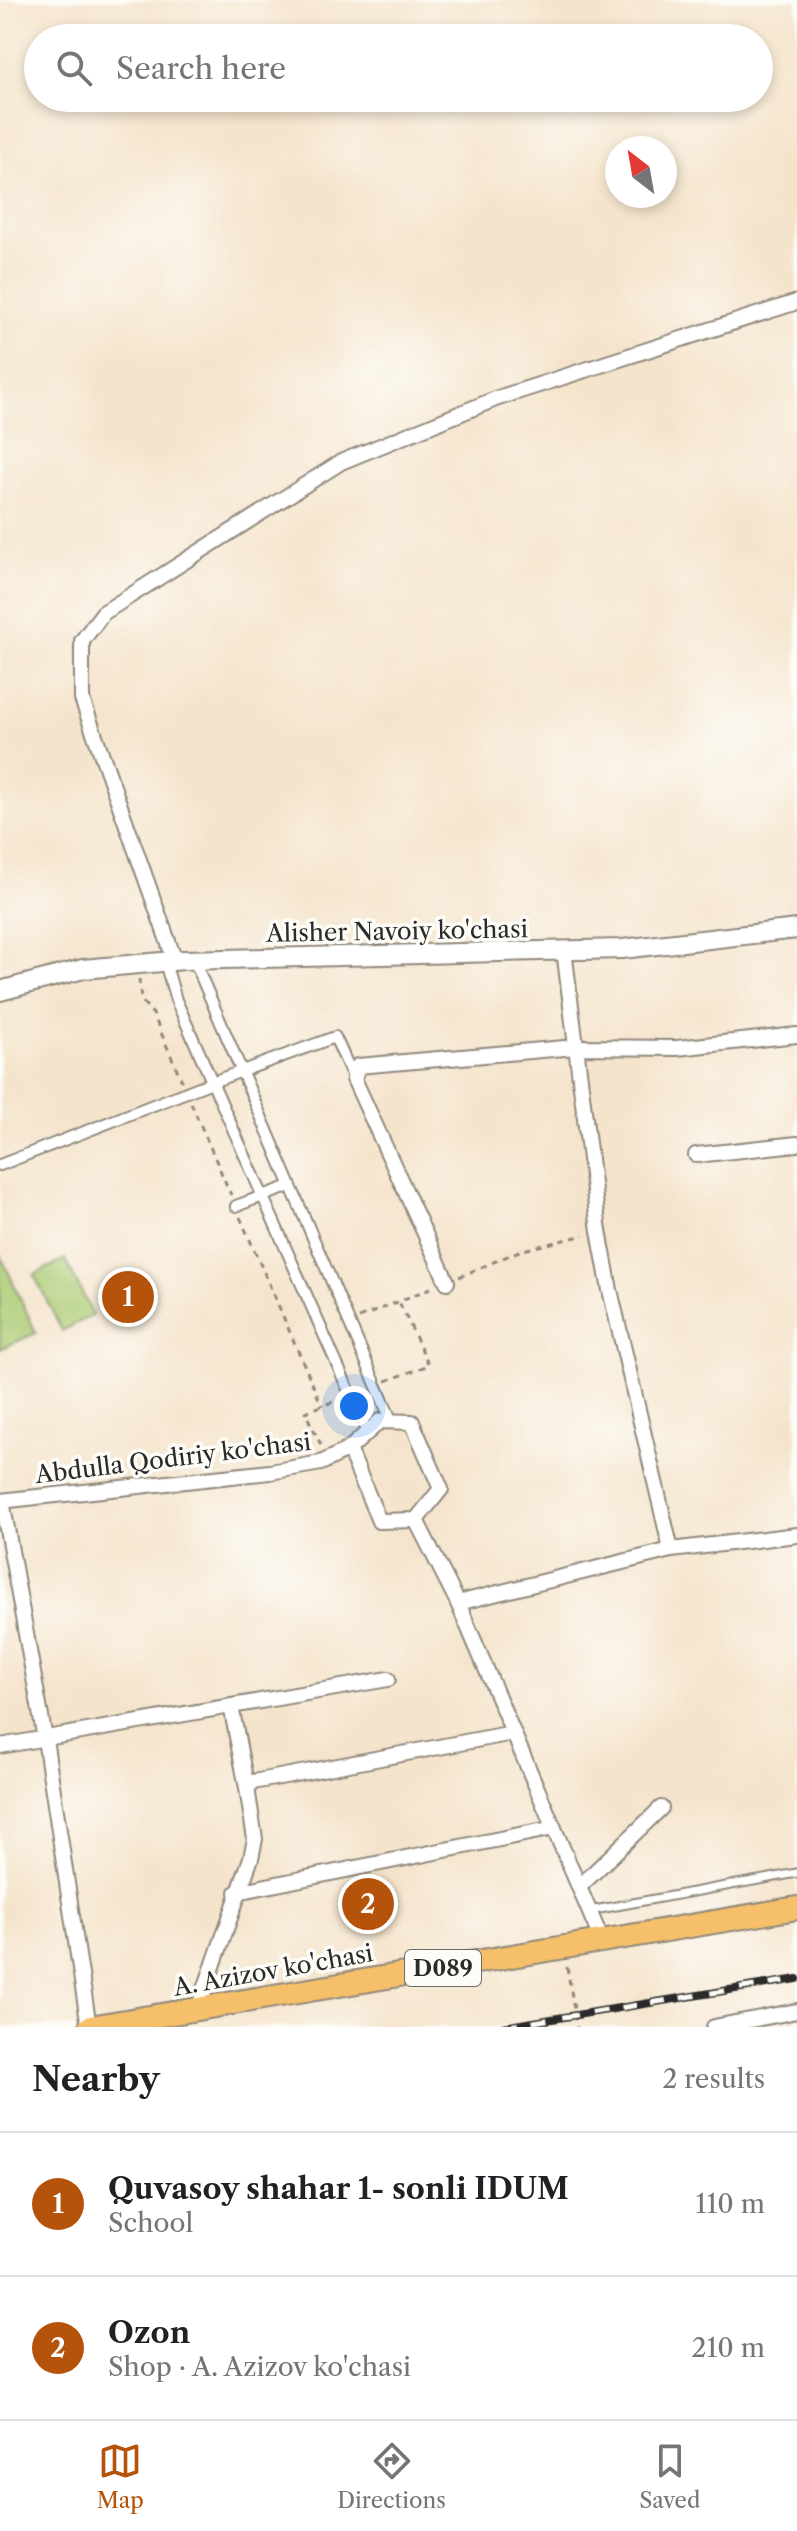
<!DOCTYPE html>
<meta charset="utf-8">
<style>
body{margin:0;font-family:"Libre Caslon Text",serif;background:#f2f2f2;color:#202124}
.compass{position:absolute;left:605px;top:136px;width:72px;height:72px;border-radius:50%;background:#fff;box-shadow:0 4px 12px #0003;rotate:329deg}
.you{position:absolute;left:354px;top:1406px;width:28px;height:28px;margin:-20px;border:6px solid #fff;border-radius:50%;background:#1a73e8;box-shadow:0 0 0 12px #1a73e833}
.badge{display:grid;place-items:center;width:52px;height:52px;border-radius:50%;background:#b45309;color:#fff;font-size:26px;font-weight:700}
.pin{position:absolute;translate:-50% -50%;border:4px solid #fff;box-shadow:0 2px 8px #0006}
.list{margin:0;padding:0;list-style:none}
h2{display:flex;justify-content:space-between;align-items:center;height:104px;margin:0;padding:0 32px;font-size:34px}
h2 small{font-size:26px;font-weight:400;color:#757577}
.list li{display:grid;grid-template-columns:52px 1fr auto;gap:24px;align-items:center;box-sizing:border-box;height:144px;padding:0 32px;border-top:2px solid #e0e0e0}
.list b{display:block;font-size:30px;white-space:nowrap}
.list p{margin:0;font-size:26px;white-space:nowrap;color:#757577}
.list em{font-size:26px;font-style:normal;color:#757577}
.icon{flex:none;width:44px;height:44px;fill:none;stroke:currentColor;stroke-width:2;stroke-linecap:round;stroke-linejoin:round}
.map{position:relative;flex:none;width:797px;height:2027px;overflow:hidden}
.search{position:absolute;background:#fff;box-shadow:0 4px 12px #0003;left:24px;right:24px;top:24px;height:88px;display:flex;align-items:center;gap:20px;box-sizing:border-box;padding:0 28px;border-radius:44px;color:#757577;font-size:30px}
.sheet{height:392px;background:#fff}
nav{display:flex;justify-content:space-around;align-items:center;box-sizing:border-box;height:112px;border-top:2px solid #e0e0e0;background:#fff;font-size:22px;color:#757577}
nav a{display:grid;justify-items:center;gap:4px}
nav .on{color:#b45309}
.map>svg:first-child{display:block}
.green{fill:#abcb73;stroke:#6b7b4f;stroke-width:2}
.lines{fill:none;stroke-linecap:round;stroke-linejoin:round}
.service-casing{stroke:#90887c;stroke-width:11}
.pedestrian-casing{stroke:#90887c;stroke-width:14}
.minor-casing{stroke:#90887c;stroke-width:18}
.tertiary-casing{stroke:#90887c;stroke-width:22}
.primary-casing{stroke:#90887c;stroke-width:26}
.path{stroke:#90887c;stroke-width:3;stroke-dasharray:6 6;stroke-linecap:butt}
.service{stroke:#fff;stroke-width:7}
.pedestrian{stroke:#fff;stroke-width:10}
.minor{stroke:#fff;stroke-width:14}
.tertiary{stroke:#fff;stroke-width:18}
.primary{stroke:#f6c06b;stroke-width:22}
.rail-casing{stroke:#2b2b2b;stroke-width:8}
.rail{stroke:#fdfcf7;stroke-width:5;stroke-dasharray:15;stroke-linecap:butt}
.labels{text-anchor:middle;dominant-baseline:central;stroke-width:7;stroke-linejoin:round;paint-order:stroke}
.shield{fill:#fdfcf7;stroke:#6a6a68;stroke-width:2}
.shield-label{font-size:22px;font-weight:bold;fill:#2b2b2b}
.street-label{font-size:24px;fill:#2b2b2b;stroke:#fdfcf7}
</style>
<div class="map">
<svg width="797" height="2027" viewBox="0 0 797 2027">
<rect width="100%" height="100%" fill="#fdfcf7"/>
<filter id="ink" filterUnits="userSpaceOnUse"><feTurbulence type="fractalNoise" baseFrequency=".0125" numOctaves="2"/><feDisplacementMap in="SourceGraphic" scale="16" xChannelSelector="R" yChannelSelector="G"/><feConvolveMatrix kernelMatrix="1 2 1 2 8 2 1 2 1" color-interpolation-filters="sRGB"/></filter>
<filter id="wash" filterUnits="userSpaceOnUse"><feTurbulence type="fractalNoise" baseFrequency=".006" numOctaves="4" result="noise"/><feDisplacementMap in="SourceGraphic" scale="32" xChannelSelector="R" yChannelSelector="G"/><feGaussianBlur stdDeviation="1.8" result="paint"/><feColorMatrix in="noise" values="0 0 0 0 0 0 0 0 0 0 0 0 0 0 0 0 0 1.4 0 .05"/><feComposite in="paint" operator="in"/></filter>
<g filter="url(#wash)">
<rect width="100%" height="100%" fill="#f5e4cc"/>
<!-- green -->
<g class="green">
<path d="M0,1254l36,79 -36,16z"/>
<path d="M65,1259l28,56 -31,16 -28,-56z"/>
</g>
</g>
<g filter="url(#ink)">
<g class="lines">
<!-- service casing -->
<g class="service-casing">
<path id="service" d="M589,1911l208,-38"/>
</g>
<!-- pedestrian casing -->
<g class="pedestrian-casing">
<g id="pedestrian">
<path d="M194,960l198,462"/>
<path d="M165,962l11,38 191,432"/>
<path d="M0,1165l212,-83 123,-45 19,42"/>
<path d="M236,1206l54,-20"/>
</g>
</g>
<!-- minor casing -->
<g class="minor-casing">
<g id="minor">
<path d="M564,950l35,281 11,59 61,260"/>
<path d="M175,961l-93,-262v-58l21,-28 238,-151 157,-64 299,-96"/>
<path d="M696,1155l101,-11"/>
<path d="M447,1282l-93,-203 4,-13 218,-19 101,1 120,-13"/>
<path d="M380,1421l32,1 29,67 -25,31 -37,1 -30,-72z"/>
<path d="M0,1501l270,-29 51,-9 28,-14"/>
<path d="M2,1501l43,238 44,288"/>
<path d="M416,1520l42,83 144,338"/>
<path d="M458,1603l213,-53 126,-15"/>
<path d="M231,1706l16,82"/>
<path d="M0,1746l388,-67"/>
<path d="M579,1887l82,-79"/>
<path d="M237,1892l317,-64"/>
<path d="M198,2009l53,-151 4,-19 -8,-51 6,-6 260,-49"/>
<path d="M714,2027l83,-16"/>
</g>
</g>
<!-- tertiary casing -->
<g class="tertiary-casing">
<path id="tertiary" d="M0,991l83,-22 101,-9 438,-11 175,-20"/>
</g>
<!-- primary casing -->
<g class="primary-casing">
<path id="primary" d="M90,2027l707,-119"/>
</g>
<!-- path -->
<g class="path">
<path d="M139,979l2,21 12,14 29,67"/>
<path d="M191,1103l40,92"/>
<path d="M240,1217l82,189"/>
<path d="M459,1277l60,-26 65,-16"/>
<path d="M359,1318l74,-31"/>
<path d="M386,1381l43,-16 -30,-63"/>
<path d="M321,1445l-16,-33 33,-12"/>
<path d="M567,1967l10,60"/>
</g>
<!-- service -->
<use href="#service" class="service"/>
<!-- pedestrian -->
<use href="#pedestrian" class="pedestrian"/>
<!-- minor -->
<use href="#minor" class="minor"/>
<!-- tertiary -->
<use href="#tertiary" class="tertiary"/>
<!-- primary -->
<use href="#primary" class="primary"/>
<!-- rail casing -->
<g class="rail-casing">
<path id="rail" d="M503,2027l294,-48"/>
</g>
<!-- rail -->
<use href="#rail" class="rail"/>
</g>
</g>
<g class="labels">
<!-- shield labels -->
<rect class="shield" x="405" y="1950" width="76" height="36" rx="6"/>
<g class="shield-label">
<text x="443" y="1968">D089</text>
</g>
<!-- street labels -->
<g class="street-label">
<text transform="translate(397 931) rotate(-1)">Alisher Navoiy ko'chasi</text>
<text transform="translate(173 1458) rotate(-7)">Abdulla Qodiriy ko'chasi</text>
<text transform="translate(273 1970) rotate(-10)">A. Azizov ko'chasi</text>
</g>
</g>
</svg>
<svg class="compass" viewBox="-18 -18 36 36"><path d="M0-13l5 13h-10z" fill="#e53935"/><path d="M0 13l5-13h-10z" fill="#757577"/></svg>
<div class="you"></div>
<div class="pin badge" style="left:128px;top:1297px">1</div>
<div class="pin badge" style="left:368px;top:1904px">2</div>
<div class="search"><svg class="icon" aria-label="search" viewBox="0 0 24 24"><circle cx="10" cy="10" r="6"/><path d="M15 15l6 6"/></svg>Search here</div>
</div>
<section class="sheet">
<h2>Nearby<small>2 results</small></h2>
<ul class="list">
<li><span class="badge">1</span><div><b>Quvasoy shahar 1- sonli IDUM</b><p>School</p></div><em>110 m</em></li>
<li><span class="badge">2</span><div><b>Ozon</b><p>Shop · A. Azizov ko'chasi</p></div><em>210 m</em></li>
</ul>
</section>
<nav>
<a class="on"><svg class="icon" aria-label="map" viewBox="0 0 24 24"><path d="M3 6l6-2 6 2 6-2v14l-6 2-6-2-6 2zM9 4v14M15 6v14"/></svg>Map</a>
<a><svg class="icon" aria-label="directions" viewBox="0 0 24 24"><path d="M12 3l9 9-9 9-9-9zM9 14v-3h6M13 9l2 2-2 2"/></svg>Directions</a>
<a><svg class="icon" aria-label="saved" viewBox="0 0 24 24"><path d="M7 4h10v16l-5-4-5 4z"/></svg>Saved</a>
</nav>
